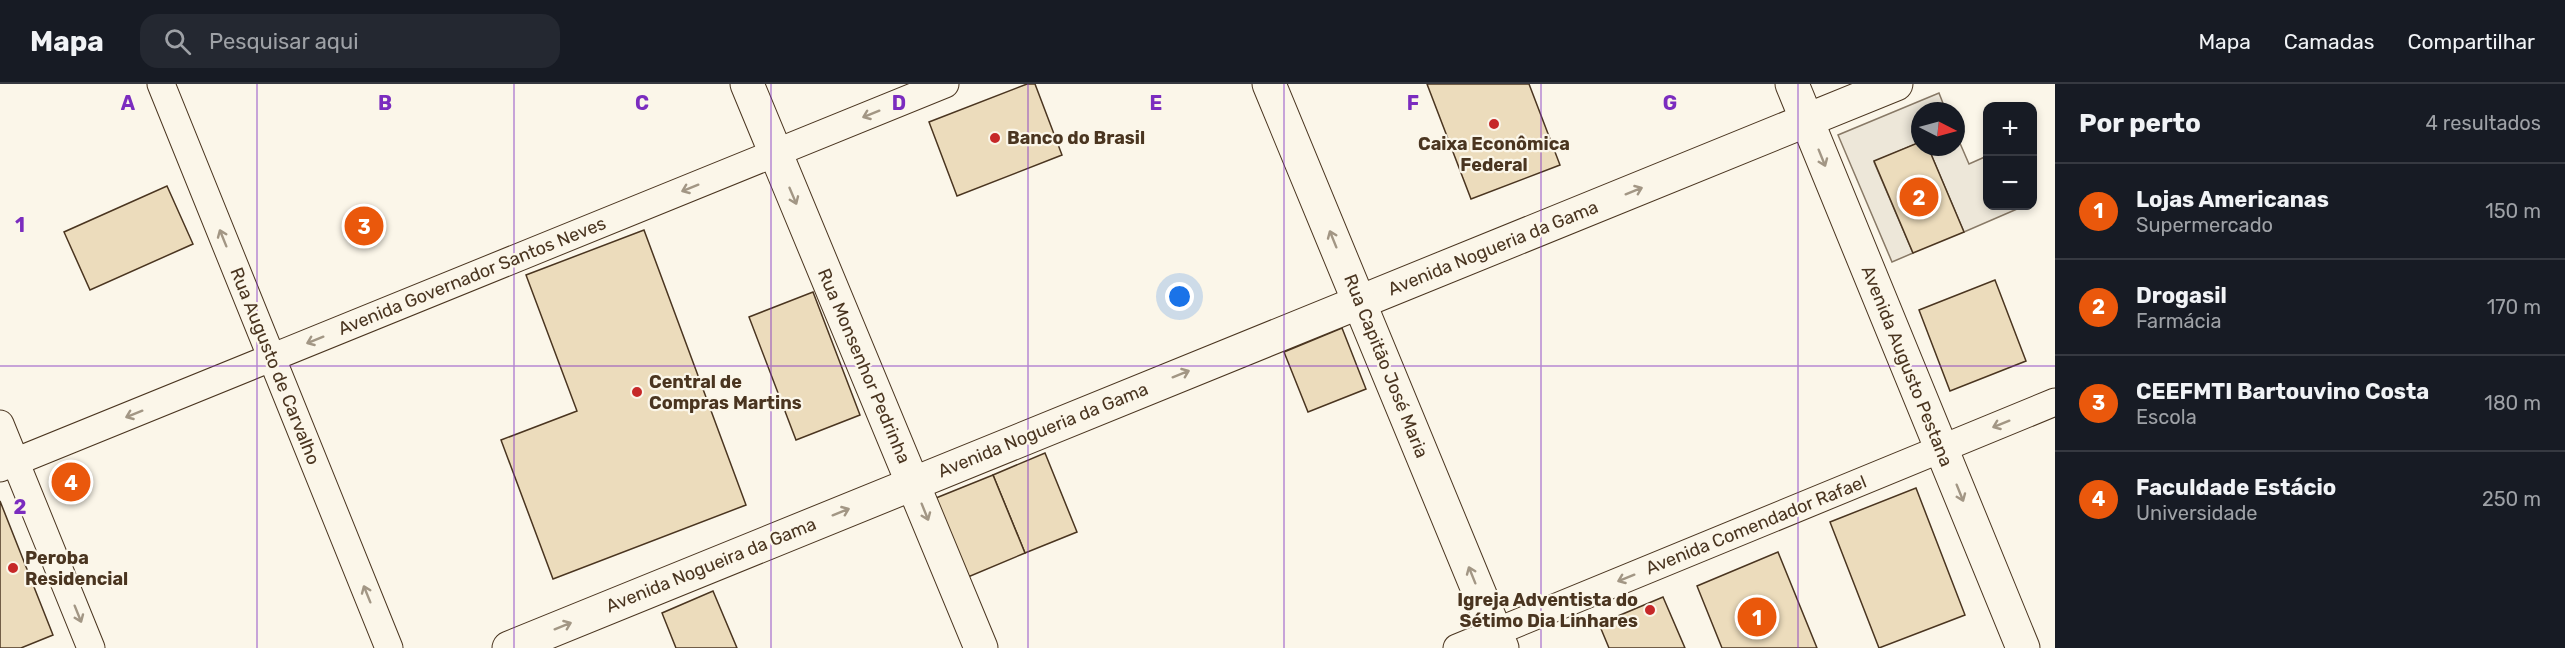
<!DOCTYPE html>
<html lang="pt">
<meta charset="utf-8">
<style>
body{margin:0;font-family:Rubik,sans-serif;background:#242831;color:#f1f3f6}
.controls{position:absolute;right:18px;top:18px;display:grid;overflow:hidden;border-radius:12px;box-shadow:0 3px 9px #0003}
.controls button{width:54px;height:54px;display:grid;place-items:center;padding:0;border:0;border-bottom:2px solid #363941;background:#171b24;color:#f1f3f6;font:30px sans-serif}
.compass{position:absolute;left:1911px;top:18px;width:54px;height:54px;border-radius:50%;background:#171b24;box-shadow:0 3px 9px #0003;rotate:96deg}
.you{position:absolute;left:1180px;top:213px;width:21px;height:21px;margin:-15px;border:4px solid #fff;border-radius:50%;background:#1a73e8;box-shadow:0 0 0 9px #1a73e833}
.badge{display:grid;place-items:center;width:39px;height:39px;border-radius:50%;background:#ea580c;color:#fff;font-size:20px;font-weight:700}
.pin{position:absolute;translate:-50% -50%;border:3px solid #fff;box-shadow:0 2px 6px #0006}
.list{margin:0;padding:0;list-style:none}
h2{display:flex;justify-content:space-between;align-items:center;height:78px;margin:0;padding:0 24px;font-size:26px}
h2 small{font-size:20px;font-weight:400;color:#9ea1a6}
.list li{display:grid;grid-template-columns:39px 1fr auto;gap:18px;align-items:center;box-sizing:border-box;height:96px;padding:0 24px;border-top:2px solid #363941}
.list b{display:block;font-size:22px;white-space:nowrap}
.list p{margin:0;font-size:20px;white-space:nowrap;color:#9ea1a6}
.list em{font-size:20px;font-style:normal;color:#9ea1a6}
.icon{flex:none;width:33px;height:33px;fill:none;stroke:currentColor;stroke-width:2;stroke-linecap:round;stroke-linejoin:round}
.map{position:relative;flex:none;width:2055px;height:564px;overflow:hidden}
header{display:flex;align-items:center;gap:36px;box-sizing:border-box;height:84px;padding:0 30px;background:#171b24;border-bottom:2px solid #363941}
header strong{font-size:28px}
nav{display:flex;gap:33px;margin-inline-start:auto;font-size:21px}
.search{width:420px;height:54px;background:#242831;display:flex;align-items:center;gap:15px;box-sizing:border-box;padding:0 21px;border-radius:18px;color:#9ea1a6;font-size:22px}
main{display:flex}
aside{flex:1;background:#171b24}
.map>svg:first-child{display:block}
.parking{fill:#ede7d9;stroke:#887966;stroke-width:1.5}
.building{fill:#ecdcbc;stroke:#4a3520;stroke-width:1.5}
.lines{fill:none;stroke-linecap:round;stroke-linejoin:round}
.minor-casing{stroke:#4a3520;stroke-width:29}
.tertiary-casing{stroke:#4a3520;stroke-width:35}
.secondary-casing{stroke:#4a3520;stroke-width:35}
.minor{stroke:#fbf6e9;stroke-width:27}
.tertiary{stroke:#fbf6e9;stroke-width:33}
.secondary{stroke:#fbf6e9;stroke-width:33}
.oneway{stroke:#a29684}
.grid{fill:none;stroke:#7b2cbf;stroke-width:1.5;stroke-opacity:0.55}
.poi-dot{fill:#c62828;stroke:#fbf6e9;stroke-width:2}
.labels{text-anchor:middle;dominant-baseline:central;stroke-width:4.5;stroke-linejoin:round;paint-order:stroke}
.poi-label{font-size:18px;font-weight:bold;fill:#4a3520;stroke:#fbf6e9;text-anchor:start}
.street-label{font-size:18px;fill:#4a3520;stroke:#fbf6e9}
.grid-label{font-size:20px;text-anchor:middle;font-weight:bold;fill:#7b2cbf;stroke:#fbf6e9;stroke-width:4.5;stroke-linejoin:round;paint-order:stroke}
</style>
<header>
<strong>Mapa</strong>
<div class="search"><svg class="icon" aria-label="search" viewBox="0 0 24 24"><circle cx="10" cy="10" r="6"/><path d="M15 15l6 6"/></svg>Pesquisar aqui</div>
<nav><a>Mapa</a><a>Camadas</a><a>Compartilhar</a></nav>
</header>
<main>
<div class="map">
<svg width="2055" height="564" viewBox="0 0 2055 564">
<rect width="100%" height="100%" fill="#fbf6e9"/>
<!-- parking -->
<g class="parking">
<path d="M1939,9l7,18h-26v31l-46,20 39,91 -21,9 -54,-127z"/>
<path d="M1956,50l13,30 18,-8 1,50h36l-60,26 -36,-85h28z"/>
</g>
<!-- building -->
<g class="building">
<path d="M1027,0h8l27,71 -105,41 -28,-74z"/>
<path d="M1427,0h102l31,81 -89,34z"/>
<path d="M1920,58v5h8l36,85 -51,21 -39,-92z"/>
<path d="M167,102l26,58 -103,46 -26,-58z"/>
<path d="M644,146l102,275 -193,74 -52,-139 76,-29 -51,-136z"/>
<path d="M1995,196l31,81 -76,30 -31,-81z"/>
<path d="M813,208l47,123 -64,25 -47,-123z"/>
<path d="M1342,244l24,61 -58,23 -24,-60z"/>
<path d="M1045,369l32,79 -52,21 -32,-78z"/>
<path d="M993,391l32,78 -57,24 -32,-79z"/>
<path d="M1916,404l49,127 -86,33 -49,-126z"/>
<path d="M0,417l53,134 -32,13h-21z"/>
<path d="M1778,468l39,96h-95l-25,-62z"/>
<path d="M713,507l24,57h-61l-14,-35z"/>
<path d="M1663,513l22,51h-76l-10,-24z"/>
</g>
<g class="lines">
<!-- minor casing -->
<g class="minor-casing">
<g id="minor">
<path d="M161,0l228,564"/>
<path d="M0,340l91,224"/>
<path d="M0,384l945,-384"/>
<path d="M1457,564l598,-246"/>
</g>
</g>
<!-- tertiary casing -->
<g class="tertiary-casing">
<g id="tertiary">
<path d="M1792,0l231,564"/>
<path d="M509,564l1387,-564"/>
</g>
</g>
<!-- secondary casing -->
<g class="secondary-casing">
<g id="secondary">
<path d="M747,0l234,564"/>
<path d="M1269,0l233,564"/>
</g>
</g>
<!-- minor -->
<use href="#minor" class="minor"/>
<!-- tertiary -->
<use href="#tertiary" class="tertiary"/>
<!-- secondary -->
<use href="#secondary" class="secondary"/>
</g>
<!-- one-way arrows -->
<defs><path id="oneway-shaft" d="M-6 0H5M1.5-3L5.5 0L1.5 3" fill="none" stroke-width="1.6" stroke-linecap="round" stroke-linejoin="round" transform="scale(1.5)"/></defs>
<g class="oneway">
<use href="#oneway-shaft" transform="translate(871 30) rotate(158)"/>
<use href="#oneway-shaft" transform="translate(1822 74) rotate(68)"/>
<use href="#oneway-shaft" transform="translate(690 104) rotate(158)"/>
<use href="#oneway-shaft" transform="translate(1634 107) rotate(-22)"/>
<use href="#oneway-shaft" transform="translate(793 112) rotate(67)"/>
<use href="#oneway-shaft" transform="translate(223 154) rotate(-112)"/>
<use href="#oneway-shaft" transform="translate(1333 155) rotate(-112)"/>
<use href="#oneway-shaft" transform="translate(315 256) rotate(158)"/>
<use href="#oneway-shaft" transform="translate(1181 290) rotate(-22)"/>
<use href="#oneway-shaft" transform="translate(134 330) rotate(158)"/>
<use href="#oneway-shaft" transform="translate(2001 340) rotate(158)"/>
<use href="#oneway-shaft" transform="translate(1960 409) rotate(68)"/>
<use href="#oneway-shaft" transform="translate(841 428) rotate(-22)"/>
<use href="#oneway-shaft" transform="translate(925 428) rotate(68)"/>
<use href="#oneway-shaft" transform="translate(1472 491) rotate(-112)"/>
<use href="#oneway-shaft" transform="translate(1626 494) rotate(158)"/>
<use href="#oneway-shaft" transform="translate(367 510) rotate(-112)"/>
<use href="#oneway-shaft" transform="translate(78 530) rotate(68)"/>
<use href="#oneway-shaft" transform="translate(563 542) rotate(-22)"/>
</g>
<!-- grid -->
<path class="grid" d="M257,0v564M514,0v564M771,0v564M1028,0v564M1284,0v564M1541,0v564M1798,0v564M0,282h2055"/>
<!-- markers -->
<g class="poi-dot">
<circle cx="1494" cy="40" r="6"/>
<circle cx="995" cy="54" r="6"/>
<circle cx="637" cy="308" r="6"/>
<circle cx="13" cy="484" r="6"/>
<circle cx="1650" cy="526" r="6"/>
</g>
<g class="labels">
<!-- poi labels -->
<g class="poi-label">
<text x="1007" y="54">Banco do Brasil</text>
<text x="1494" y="60" text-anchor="middle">Caixa Econômica<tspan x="1494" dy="21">Federal</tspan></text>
<text x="649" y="298">Central de<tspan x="649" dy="21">Compras Martins</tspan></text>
<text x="25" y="474">Peroba<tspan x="25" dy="21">Residencial</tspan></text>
<text x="1638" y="516" text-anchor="end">Igreja Adventista do<tspan x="1638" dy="21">Sétimo Dia Linhares</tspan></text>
</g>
<!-- street labels -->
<g class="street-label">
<text transform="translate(1493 164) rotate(-22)">Avenida Nogueria da Gama</text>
<text transform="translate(472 192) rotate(-22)">Avenida Governador Santos Neves</text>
<text transform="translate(275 282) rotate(68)">Rua Augusto de Carvalho</text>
<text transform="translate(864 282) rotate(67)">Rua Monsenhor Pedrinha</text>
<text transform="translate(1386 282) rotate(68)">Rua Capitão José Maria</text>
<text transform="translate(1907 282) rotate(68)">Avenida Augusto Pestana</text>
<text transform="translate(1043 346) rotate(-22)">Avenida Nogueria da Gama</text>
<text transform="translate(1756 441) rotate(-22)">Avenida Comendador Rafael</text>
<text transform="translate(711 481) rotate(-22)">Avenida Nogueira da Gama</text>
</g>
</g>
<g class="grid-label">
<text x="128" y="26">A</text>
<text x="385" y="26">B</text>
<text x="642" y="26">C</text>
<text x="899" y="26">D</text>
<text x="1156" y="26">E</text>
<text x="1413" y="26">F</text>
<text x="1670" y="26">G</text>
<text x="20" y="148">1</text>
<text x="20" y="430">2</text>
</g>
</svg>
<div class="controls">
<button>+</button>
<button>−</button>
</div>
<svg class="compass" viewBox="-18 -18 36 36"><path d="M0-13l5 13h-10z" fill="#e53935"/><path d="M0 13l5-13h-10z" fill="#9ea1a6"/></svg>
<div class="you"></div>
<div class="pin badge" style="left:1757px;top:533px">1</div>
<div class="pin badge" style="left:1919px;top:113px">2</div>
<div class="pin badge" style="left:364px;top:142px">3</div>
<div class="pin badge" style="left:71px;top:398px">4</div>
</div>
<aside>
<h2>Por perto<small>4 resultados</small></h2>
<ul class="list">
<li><span class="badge">1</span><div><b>Lojas Americanas</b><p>Supermercado</p></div><em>150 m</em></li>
<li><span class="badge">2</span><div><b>Drogasil</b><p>Farmácia</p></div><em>170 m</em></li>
<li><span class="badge">3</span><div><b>CEEFMTI Bartouvino Costa</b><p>Escola</p></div><em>180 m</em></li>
<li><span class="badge">4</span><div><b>Faculdade Estácio</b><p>Universidade</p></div><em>250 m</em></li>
</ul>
</aside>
</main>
